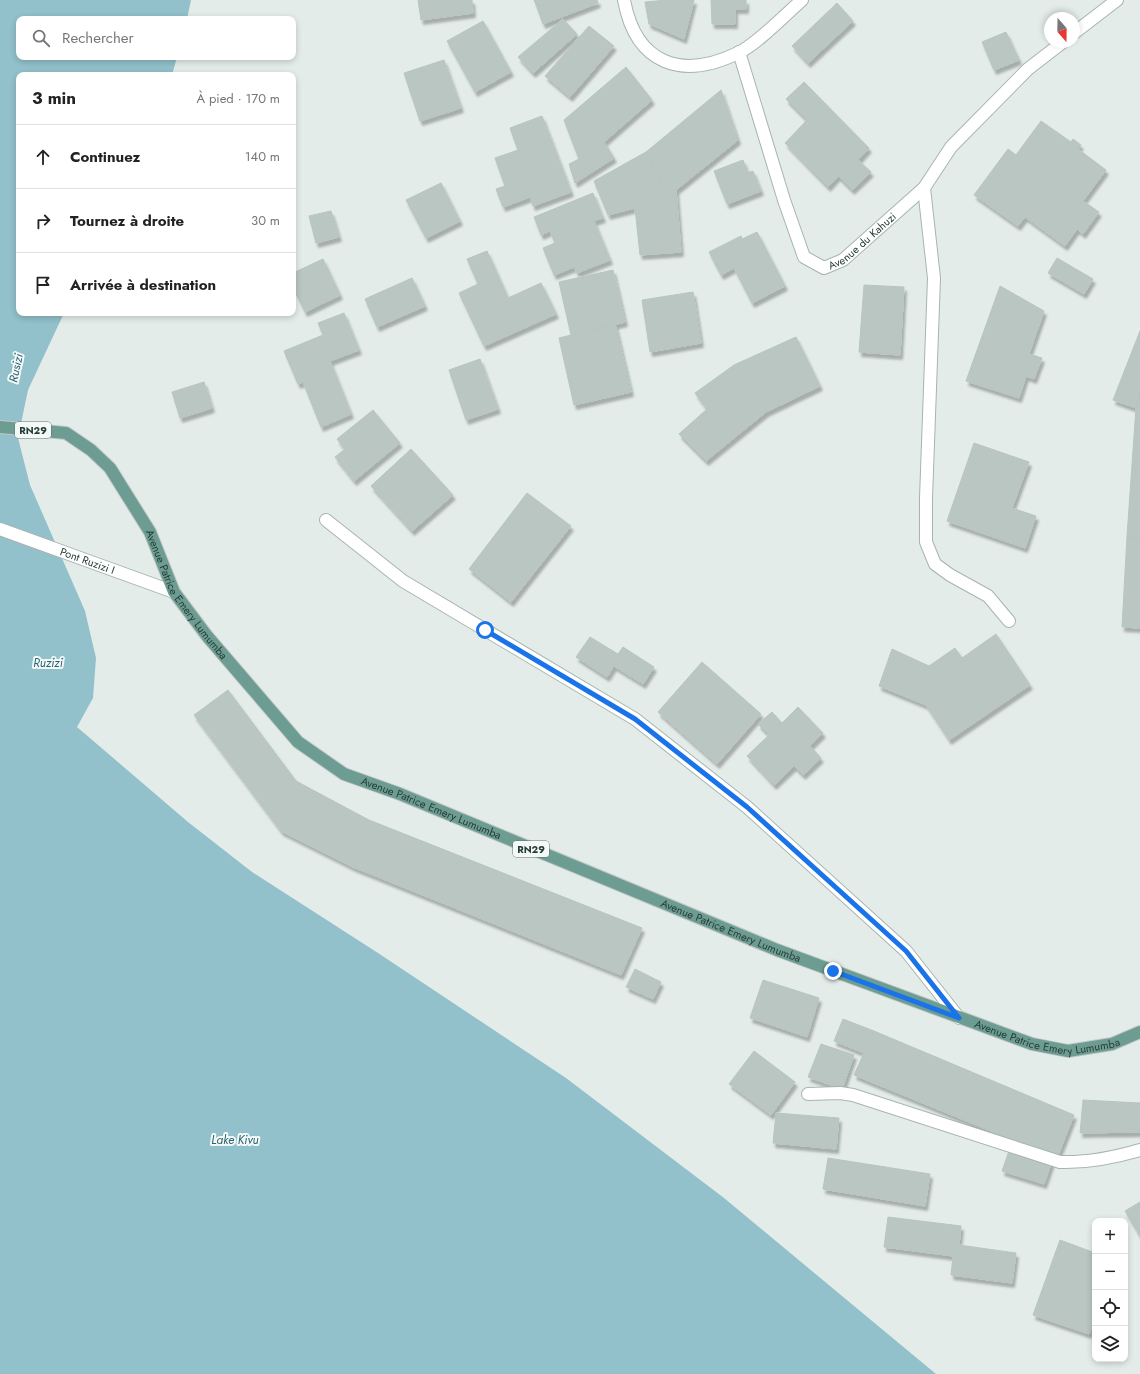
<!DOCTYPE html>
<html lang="fr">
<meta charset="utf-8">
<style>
body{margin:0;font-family:Jost,sans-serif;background:#f6f6f6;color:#222}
.controls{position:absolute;right:12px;bottom:12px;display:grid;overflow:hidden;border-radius:8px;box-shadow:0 2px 6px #0003}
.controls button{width:36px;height:36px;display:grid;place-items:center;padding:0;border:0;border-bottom:1px solid #e0e0e0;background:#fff;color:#222;font:20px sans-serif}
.compass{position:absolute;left:1044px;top:12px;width:36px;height:36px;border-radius:50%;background:#fff;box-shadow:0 2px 6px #0003;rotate:160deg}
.stop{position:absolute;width:12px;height:12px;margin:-9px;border:3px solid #1a73e8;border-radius:50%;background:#fff}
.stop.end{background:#1a73e8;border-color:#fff;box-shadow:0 1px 4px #0008}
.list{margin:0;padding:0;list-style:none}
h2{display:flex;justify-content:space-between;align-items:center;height:52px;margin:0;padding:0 16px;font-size:17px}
h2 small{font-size:13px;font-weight:400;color:#767676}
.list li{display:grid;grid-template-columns:26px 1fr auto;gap:12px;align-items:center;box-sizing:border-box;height:64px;padding:0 16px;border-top:1px solid #e0e0e0}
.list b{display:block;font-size:15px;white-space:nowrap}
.list em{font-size:13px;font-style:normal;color:#767676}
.icon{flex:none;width:22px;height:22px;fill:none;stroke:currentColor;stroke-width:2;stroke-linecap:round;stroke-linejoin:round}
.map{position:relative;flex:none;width:1140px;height:1374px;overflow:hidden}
.search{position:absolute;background:#fff;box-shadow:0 2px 6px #0003;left:16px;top:16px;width:280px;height:44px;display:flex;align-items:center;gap:10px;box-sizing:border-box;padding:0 14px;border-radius:8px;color:#767676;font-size:15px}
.panel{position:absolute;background:#fff;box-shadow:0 2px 6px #0003;left:16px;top:72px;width:280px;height:244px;border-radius:8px}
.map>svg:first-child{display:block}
.water{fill:#92c0cb}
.building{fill:#bac6c2;stroke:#b7c5c0;filter:url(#shadow)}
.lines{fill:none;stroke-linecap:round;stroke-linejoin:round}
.minor-casing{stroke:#a7b4b0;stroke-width:14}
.primary-casing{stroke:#c2c8c7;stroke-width:14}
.minor{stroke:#fff;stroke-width:12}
.primary{stroke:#6d9d92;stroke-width:12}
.route{stroke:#1a73e8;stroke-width:5}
.labels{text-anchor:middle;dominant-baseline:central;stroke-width:4;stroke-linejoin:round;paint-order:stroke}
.shield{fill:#f4f9f7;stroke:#637570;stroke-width:1}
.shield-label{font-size:10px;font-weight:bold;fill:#253c36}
.street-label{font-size:11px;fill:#253c36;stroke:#f4f9f7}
.water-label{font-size:12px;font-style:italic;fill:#256272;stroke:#f4f9f7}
</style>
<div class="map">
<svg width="1140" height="1374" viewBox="0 0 1140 1374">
<defs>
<filter id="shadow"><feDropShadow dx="2.5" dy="4.5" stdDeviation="1" flood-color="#0004"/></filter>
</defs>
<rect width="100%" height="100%" fill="#e4ece9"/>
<!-- water -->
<path class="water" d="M0,0h191l-4,19h-168v38h158l-5,18h-153v238h45l-36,77 -10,48 12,47 55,126 11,47 -3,40 -16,29 111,95 64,50 126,81 188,125 158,120 212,176h-936z"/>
<!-- building -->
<g class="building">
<path d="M418,0h54l1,13 -52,7z"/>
<path d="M534,0h22l-19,7z"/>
<path d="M556,0h41l1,3 -55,21 -6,-17z"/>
<path d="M667,0h27l-10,39 -35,-15 -4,-22z"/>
<path d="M711,0h35v9h-11v15h-23z"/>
<path d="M837,3l16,18 -45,42 -16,-17z"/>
<path d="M563,19l14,15 -44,39 -15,-16z"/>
<path d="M483,21l28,51 -36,20 -28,-51z"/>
<path d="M589,26l25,20 -44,51 -25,-21z"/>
<path d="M1006,32l13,28 -25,10 -12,-28z"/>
<path d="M444,60l17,48 -41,13 -16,-48z"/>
<path d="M626,67l26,33 -48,42 10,16 -39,25 -6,-19 10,-5 -15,-39z"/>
<path d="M804,82l65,66 -11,12 13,12 -19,18 -14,-14 -10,11 -43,-44 22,-23 -21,-21z"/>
<path d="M721,90l17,50 -62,50 -11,-1 -19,-37z"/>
<path d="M542,116l29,76 -38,14 -3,-9 -27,10 -7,-18 9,-3 -10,-28 23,-8 -8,-22z"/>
<path d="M1041,121l30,21 2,-3 8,6 -3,4 28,21 -23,31 16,11 -16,22 -6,-5 -12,17 -40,-29 -7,9 -44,-31 34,-46 8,6z"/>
<path d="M646,152l19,37 11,1 5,62 -41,3 -5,-47 -27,7 -14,-34z"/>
<path d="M743,160l5,13 5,-2 8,20 -34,13 -13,-33z"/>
<path d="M441,183l19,38 -34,17 -20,-38z"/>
<path d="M593,193l10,25 -9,3 16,39 -33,13 -3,-6 -20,8 -11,-27 12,-5 -5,-12 -9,4 -7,-18z"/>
<path d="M331,211l8,26 -23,6 -7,-27z"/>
<path d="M757,232l28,54 -33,17 -18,-35 -13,7 -12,-23 32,-16 1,3z"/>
<path d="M487,251l21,47 33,-15 15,31 -72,32 -25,-53 19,-9 -11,-25z"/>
<path d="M1057,258l36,21 -9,15 -36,-21z"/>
<path d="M323,259l17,36 -35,17 -12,-25v-14z"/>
<path d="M613,270l12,52 -54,13 -12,-53z"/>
<path d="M412,278l13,28 -48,21 -12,-28z"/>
<path d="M864,285l40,2 -4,68 -41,-3z"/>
<path d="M1000,286l44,25 -15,43 13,4 -8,21 -8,-3 -7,22 -53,-17z"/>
<path d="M693,292l8,51 -51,9 -8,-52z"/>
<path d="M344,313l15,37 -29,11 21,53 -30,13 -18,-45 -5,2 -14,-33 39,-16 -5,-12z"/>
<path d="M615,324l16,68 -57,13 -15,-67z"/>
<path d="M1140,331v65l-4,12 -23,-8z"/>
<path d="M796,337l24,49 -54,26 -60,49 -27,-27 28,-25 -12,-16 39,-28z"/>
<path d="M480,359l18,50 -32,11 -17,-50z"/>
<path d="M204,382l8,26 -32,10 -8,-26z"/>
<path d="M1140,396v141l-13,-1 9,-128z"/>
<path d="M373,410l27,33 -46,38 -19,-24 10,-8 -8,-10z"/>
<path d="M974,443l55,19 -17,46 24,8 -11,32 -78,-27z"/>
<path d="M411,449l42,46 -41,36 -41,-45z"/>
<path d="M527,493l44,33 -60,76 -42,-33z"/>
<path d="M1127,536l13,1v91l-18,-1z"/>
<path d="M996,634l34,51 -81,55 -23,-35 -47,-19 13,-37 37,17 26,-18 7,10z"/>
<path d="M590,637l28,17 5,-7 31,20 -11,17 -29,-18 -7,11 -31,-20z"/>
<path d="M702,662l59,52 -44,50 -59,-52z"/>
<path d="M228,690l68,91 73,39 273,108 -21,47 -268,-108 -72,-36 -87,-116z"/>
<path d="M798,707l25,26 -13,13 11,12 -18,17 -9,-9 -20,19 -27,-29 22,-21 -11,-11 14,-12 10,11z"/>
<path d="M635,969l26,13 -8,17 -27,-12z"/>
<path d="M763,980l56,18 -12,39 -57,-19z"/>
<path d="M843,1019l31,12 -10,22 -30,-12z"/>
<path d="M874,1031l200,84 -17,43 -203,-83z"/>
<path d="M821,1044l33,11 -12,34 -34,-12z"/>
<path d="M754,1051l41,31 -24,33 -42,-31z"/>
<path d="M1083,1100l57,3v29l-60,1z"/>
<path d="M776,1113l63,5 -3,31 -63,-6z"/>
<path d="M1010,1148l42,13 -8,23 -42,-13z"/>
<path d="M828,1158l102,16 -5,32 -102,-17z"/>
<path d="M1140,1202v34l-15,-25z"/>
<path d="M888,1217l73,9 -2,19 57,8 -4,30 -61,-8 2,-19 -69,-9z"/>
<path d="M1060,1240l35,13v66l-6,15 -56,-19z"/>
</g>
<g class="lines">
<!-- minor casing -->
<g class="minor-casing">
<g id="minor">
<path d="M624,0c12,65 58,80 114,53 19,-9 47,-38 64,-53"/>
<path d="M1074,33l43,-33"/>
<path id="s1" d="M739,52l45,148 20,57 20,11 19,-8 81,-72 27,-41 77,-78 35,-27"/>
<path d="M924,188l10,90 -8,220v44l9,22 15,11 38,21 21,25"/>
<path d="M326,520l77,61 232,138 112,88 159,144 53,67"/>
<path id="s2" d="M0,529l174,63"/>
<path d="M808,1094l32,-1 13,2 207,67c28,1 53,-4 80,-12"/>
</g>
</g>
<!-- primary casing -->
<g class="primary-casing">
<g id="primary">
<path id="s3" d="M0,427l66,6 25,17 19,18 40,64 24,60 33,44 91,106 46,32 56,20 377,156 255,94 36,7 44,-7 28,-12"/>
</g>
</g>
<!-- minor -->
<use href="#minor" class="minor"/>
<!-- primary -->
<use href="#primary" class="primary"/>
</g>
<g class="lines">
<!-- route -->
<path class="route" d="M485,630l150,89 112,88 159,144 53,67 -126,-47"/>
</g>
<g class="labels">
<!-- shield labels -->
<g class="shield">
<rect x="15" y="422" width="36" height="16" rx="3"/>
<rect x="513" y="841" width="36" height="16" rx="3"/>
</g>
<g class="shield-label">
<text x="33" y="430">RN29</text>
<text x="531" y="849">RN29</text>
</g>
<!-- street labels -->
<g class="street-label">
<text stroke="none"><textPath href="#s1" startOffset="285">Avenue du Kahuzi</textPath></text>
<text stroke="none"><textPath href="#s2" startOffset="93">Pont Ruzizi I</textPath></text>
<text stroke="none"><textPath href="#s3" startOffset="271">Avenue Patrice Emery Lumumba</textPath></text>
<text stroke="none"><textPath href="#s3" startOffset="607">Avenue Patrice Emery Lumumba</textPath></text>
<text stroke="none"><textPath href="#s3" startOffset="931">Avenue Patrice Emery Lumumba</textPath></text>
<text stroke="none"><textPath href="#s3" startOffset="1267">Avenue Patrice Emery Lumumba</textPath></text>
</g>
<!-- water labels -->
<g class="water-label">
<text transform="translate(16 368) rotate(-78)">Rusizi</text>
<text x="48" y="663">Ruzizi</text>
<text x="235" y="1140">Lake Kivu</text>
</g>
</g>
</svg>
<div class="controls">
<button>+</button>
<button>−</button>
<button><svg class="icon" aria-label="locate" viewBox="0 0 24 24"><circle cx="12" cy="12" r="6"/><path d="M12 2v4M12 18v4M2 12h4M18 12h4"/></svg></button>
<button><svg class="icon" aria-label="layers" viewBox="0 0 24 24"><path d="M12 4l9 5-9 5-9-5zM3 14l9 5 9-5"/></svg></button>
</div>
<svg class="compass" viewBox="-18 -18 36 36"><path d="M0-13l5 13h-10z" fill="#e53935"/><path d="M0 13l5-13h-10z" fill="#767676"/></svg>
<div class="stop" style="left:485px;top:630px"></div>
<div class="stop end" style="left:833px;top:971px"></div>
<div class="search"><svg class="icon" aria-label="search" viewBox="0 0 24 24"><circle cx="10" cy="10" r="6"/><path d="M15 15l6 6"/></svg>Rechercher</div>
<section class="panel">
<h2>3 min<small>À pied · 170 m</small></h2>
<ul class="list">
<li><svg class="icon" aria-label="ahead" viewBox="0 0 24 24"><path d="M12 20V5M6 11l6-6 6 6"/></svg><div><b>Continuez</b></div><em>140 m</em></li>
<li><svg class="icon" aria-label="right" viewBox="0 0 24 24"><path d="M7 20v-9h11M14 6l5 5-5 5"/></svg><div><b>Tournez à droite</b></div><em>30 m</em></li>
<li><svg class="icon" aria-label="arrive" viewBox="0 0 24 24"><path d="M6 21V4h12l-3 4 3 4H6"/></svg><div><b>Arrivée à destination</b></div></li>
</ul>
</section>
</div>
